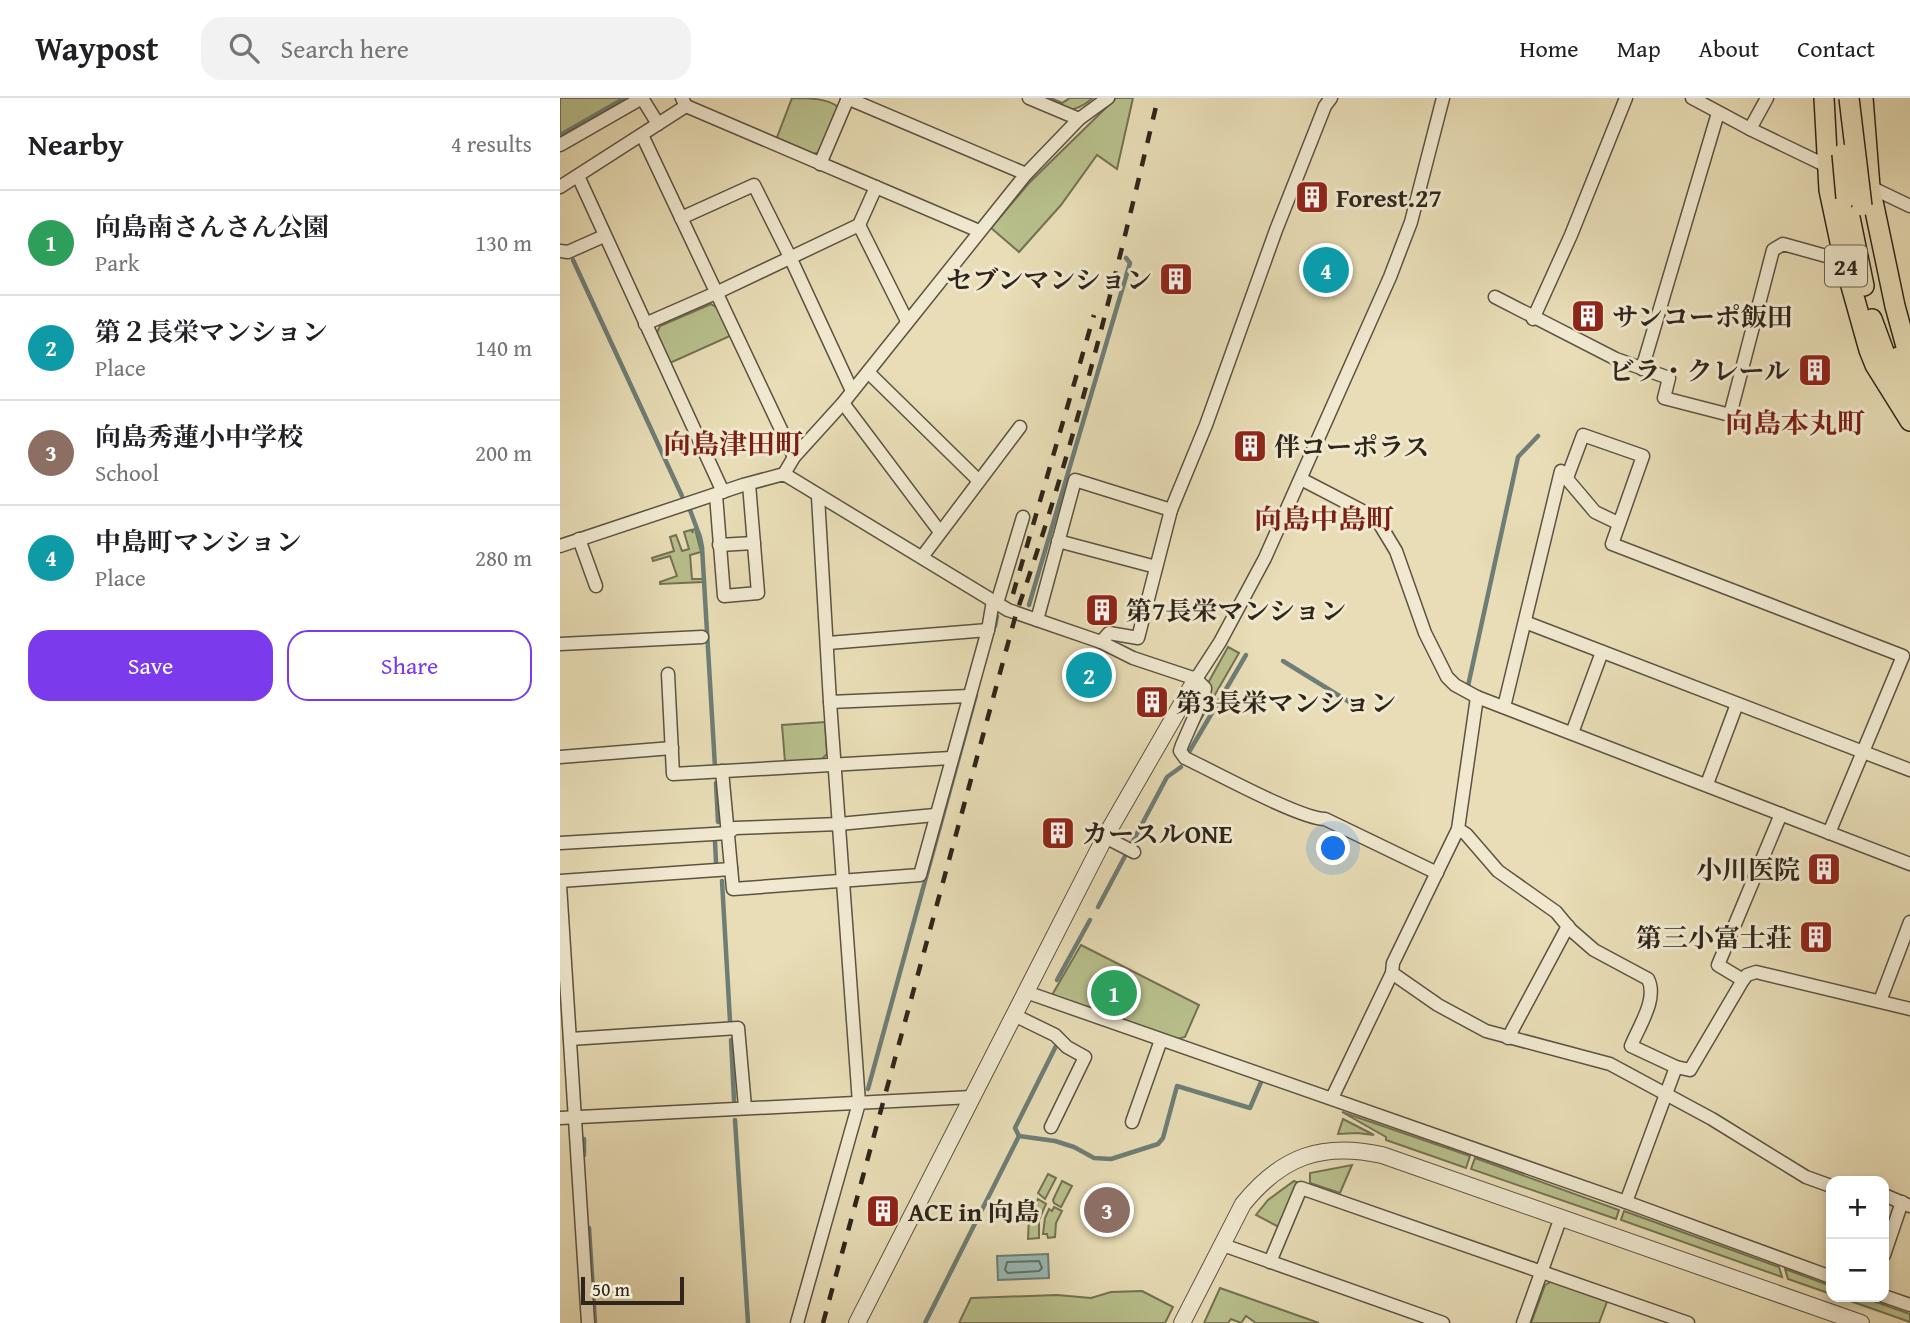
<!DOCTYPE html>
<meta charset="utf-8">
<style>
body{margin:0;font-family:"Gentium Book Plus","Noto Serif JP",serif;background:#f2f2f2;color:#202124}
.controls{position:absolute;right:21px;bottom:21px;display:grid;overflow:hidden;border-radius:14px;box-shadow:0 4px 10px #0003}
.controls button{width:63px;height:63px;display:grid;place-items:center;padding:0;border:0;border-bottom:2px solid #e0e0e0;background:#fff;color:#202124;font:35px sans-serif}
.scale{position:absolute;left:21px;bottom:18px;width:103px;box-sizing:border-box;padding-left:7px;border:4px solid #2e251b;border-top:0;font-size:19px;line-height:24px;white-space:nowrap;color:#2e251b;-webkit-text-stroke:5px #f0e9d0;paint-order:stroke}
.you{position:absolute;left:774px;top:751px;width:24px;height:24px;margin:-18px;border:5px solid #fff;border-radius:50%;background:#1a73e8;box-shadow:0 0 0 10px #1a73e833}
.badge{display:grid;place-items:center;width:46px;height:46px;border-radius:50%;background:#7c3aed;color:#fff;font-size:23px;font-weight:700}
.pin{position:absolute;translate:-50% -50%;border:4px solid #fff;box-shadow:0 2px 7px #0006}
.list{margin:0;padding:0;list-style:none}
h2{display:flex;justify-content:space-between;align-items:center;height:91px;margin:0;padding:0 28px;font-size:30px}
h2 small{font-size:23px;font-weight:400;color:#757577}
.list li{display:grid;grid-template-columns:46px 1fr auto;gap:21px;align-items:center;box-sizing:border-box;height:105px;padding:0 28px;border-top:2px solid #e0e0e0}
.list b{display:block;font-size:26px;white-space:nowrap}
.list p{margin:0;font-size:23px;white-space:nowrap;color:#757577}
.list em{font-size:23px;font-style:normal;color:#757577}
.actions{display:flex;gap:14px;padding:21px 28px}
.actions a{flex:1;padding:16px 0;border:2px solid #7c3aed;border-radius:21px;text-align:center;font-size:24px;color:#7c3aed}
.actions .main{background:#7c3aed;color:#fff}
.icon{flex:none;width:38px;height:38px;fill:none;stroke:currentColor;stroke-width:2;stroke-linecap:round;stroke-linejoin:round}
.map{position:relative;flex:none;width:1350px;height:1225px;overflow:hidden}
header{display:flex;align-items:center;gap:42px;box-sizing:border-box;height:98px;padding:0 35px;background:#fff;border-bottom:2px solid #e0e0e0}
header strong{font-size:33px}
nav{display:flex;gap:38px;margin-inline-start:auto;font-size:24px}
.search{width:490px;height:63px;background:#f2f2f2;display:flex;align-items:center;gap:18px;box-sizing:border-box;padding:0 24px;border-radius:21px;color:#757577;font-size:26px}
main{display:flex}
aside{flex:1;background:#fff}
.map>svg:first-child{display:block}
.green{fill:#b8c08c;stroke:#737254;stroke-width:2}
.water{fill:#98bab5;stroke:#6e7e77;stroke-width:2}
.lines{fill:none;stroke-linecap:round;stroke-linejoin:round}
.shore{stroke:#637068;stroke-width:2}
.stream{stroke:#6e7e77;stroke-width:4.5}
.minor-casing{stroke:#5c5342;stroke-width:15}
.tertiary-casing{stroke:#5c5342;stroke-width:18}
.trunk-casing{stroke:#2e251b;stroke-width:22}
.minor{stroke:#f0e9d0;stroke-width:12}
.tertiary{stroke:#f0e9d0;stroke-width:16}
.trunk{stroke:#e8ddb6;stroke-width:19}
.rail{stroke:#2e251b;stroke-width:4.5;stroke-dasharray:12 12;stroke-linecap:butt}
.trunk-bridge-casing{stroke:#2e251b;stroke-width:22;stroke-linecap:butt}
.trunk-bridge{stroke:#e8ddb6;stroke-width:19}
.labels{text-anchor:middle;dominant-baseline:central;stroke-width:6;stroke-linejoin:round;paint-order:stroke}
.shield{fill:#f0e9d0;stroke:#686051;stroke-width:2}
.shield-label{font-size:24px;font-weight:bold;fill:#2e251b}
.poi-label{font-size:26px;font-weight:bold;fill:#2e251b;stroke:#f0e9d0;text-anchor:start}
.neighbourhood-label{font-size:28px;font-weight:bold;fill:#7a1f14;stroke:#f0e9d0}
</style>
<header>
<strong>Waypost</strong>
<div class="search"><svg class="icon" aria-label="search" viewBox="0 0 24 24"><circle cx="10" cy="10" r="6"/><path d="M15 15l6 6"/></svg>Search here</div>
<nav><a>Home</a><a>Map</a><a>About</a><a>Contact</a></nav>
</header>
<main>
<aside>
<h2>Nearby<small>4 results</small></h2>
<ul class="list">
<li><span class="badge" style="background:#2e9e5b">1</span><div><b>向島南さんさん公園</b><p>Park</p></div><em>130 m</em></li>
<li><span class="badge" style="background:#0f9aa8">2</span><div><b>第２長栄マンション</b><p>Place</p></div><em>140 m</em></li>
<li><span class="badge" style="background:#8d6e63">3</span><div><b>向島秀蓮小中学校</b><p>School</p></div><em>200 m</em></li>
<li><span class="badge" style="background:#0f9aa8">4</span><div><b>中島町マンション</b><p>Place</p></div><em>280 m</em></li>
</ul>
<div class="actions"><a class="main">Save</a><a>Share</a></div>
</aside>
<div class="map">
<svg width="1350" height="1225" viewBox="0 0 1350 1225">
<rect width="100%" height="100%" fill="#e8ddb6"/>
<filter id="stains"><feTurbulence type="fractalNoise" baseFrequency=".00286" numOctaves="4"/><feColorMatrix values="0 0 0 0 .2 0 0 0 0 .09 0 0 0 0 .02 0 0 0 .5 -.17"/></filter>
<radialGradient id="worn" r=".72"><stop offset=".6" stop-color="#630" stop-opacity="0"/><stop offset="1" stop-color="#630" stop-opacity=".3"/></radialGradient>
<!-- green -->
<g class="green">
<path d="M0,0h78l-78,43z"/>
<path d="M232,0c16,0 35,0 46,9l-18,45 -9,3 -35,-15z"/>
<path d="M473,0h18l11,5 8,-5h23c-24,20 -33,11 -60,0z"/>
<path d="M556,0h17l-16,71 -20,-14 -36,50 -42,47 -28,-24 38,-45z"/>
<path d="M151,206l8,5 11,27 -60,27 -14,-28 4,-9z"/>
<path d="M135,431l6,23 -11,3 2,24h11v3l-43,2v-2l17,-6 -7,-20 -17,5 -1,-3 22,-7 -4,-14 6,-2 6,16 7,-2 -5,-17 7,-2 2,3 -1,-3z"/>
<path d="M668,549l11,6 -49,85 18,-55z"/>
<path d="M265,624l2,32 -6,6 -36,2 -3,-37z"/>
<path d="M521,847l118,60 -14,32 -8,2 -125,-44z"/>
<path d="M782,1014l128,44 -4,12 -80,-28v-3z"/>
<path d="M783,1021l31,16 -17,-2 -19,1z"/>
<path d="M915,1060l144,52 -3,9 -145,-50z"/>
<path d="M792,1067l-12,28 -30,-10v-10z"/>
<path d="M488,1076l8,4 -11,21 -7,-6z"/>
<path d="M502,1083l10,5 -11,21 -7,-4 -1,-3z"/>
<path d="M734,1083l5,2 -20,44 -23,-12 12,-15z"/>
<path d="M478,1101l8,5 -7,16v18l-11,1 1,-23z"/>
<path d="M494,1109l8,4 -6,12 -1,14 -7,1 -1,-4h-4l2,-16 4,-9 3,2z"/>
<path d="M1064,1113l155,56 3,10 -161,-57z"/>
<path d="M1225,1171l46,17v8l-43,-15z"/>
<path d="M994,1182l54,19 -9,24h-68l14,-38z"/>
<path d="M660,1190l99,35h-63l-10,-7 -5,7 -10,-4 -3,4h-24z"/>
<path d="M582,1193l31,16 -8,16h-206l12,-25 86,-3 34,3 20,-6z"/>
<path d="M1279,1199h23l48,17v8z"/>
</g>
<!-- water -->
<path class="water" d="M488,1156l1,24 -51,2 -1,-24z"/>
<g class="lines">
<!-- shore -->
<path class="shore" d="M479,1163l3,7 -3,3 -31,2 -3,-3 2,-8z"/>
<!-- stream -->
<g class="stream">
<path d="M0,37l65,-37"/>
<path d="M13,162l109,236"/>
<path d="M130,412l10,27 2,10 13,220"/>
<path d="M469,507l101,-342 -4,-5"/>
<path d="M435,528l2,-10"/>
<path d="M723,563l76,47"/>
<path d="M908,588l50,-229 20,-21"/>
<path d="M629,654l57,-97"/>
<path d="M156,685l2,39"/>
<path d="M155,744l1,20"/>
<path d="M162,783l8,140"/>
<path d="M538,809l69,-130 14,-10"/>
<path d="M497,882l33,-60"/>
<path d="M171,942l3,60"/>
<path d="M308,991l108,-394"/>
<path d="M175,1022l13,203"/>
<path d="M459,1038l-4,-8 42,-84"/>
<path d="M24,1041v16"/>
<path d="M29,1130l6,95"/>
<path d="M365,1225l94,-187 36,5 19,6 20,11 17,1 47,-15 5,-6 14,-52 73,22 11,-26"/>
</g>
<!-- minor casing -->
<g class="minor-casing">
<g id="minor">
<path d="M122,0l4,8 293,125"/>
<path d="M287,0l179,76"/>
<path d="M469,0l50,21"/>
<path d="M1132,0l58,31 81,39"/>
<path d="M1190,31l17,-31"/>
<path d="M82,37l152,322"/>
<path d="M0,47l82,-47 16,26"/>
<path d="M260,66l28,-66"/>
<path d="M18,78l145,316"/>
<path d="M1306,87l44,21"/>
<path d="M0,89l126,-81"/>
<path d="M121,120l73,-33 36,72 62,134"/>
<path d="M299,127l17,-38"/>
<path d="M0,153l8,1 36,-16"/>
<path d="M935,199l121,62 53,19 -5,20 66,17 43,-165 10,-6 61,17"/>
<path d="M973,221l38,-84 55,-137"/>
<path d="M85,226l73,-32 141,-67 48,96"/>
<path d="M1082,271l76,-256"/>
<path d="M308,274l110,108"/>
<path d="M283,305l97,129"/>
<path d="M1002,375l33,39 23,11"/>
<path d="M224,376l10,-17 49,-54 183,-229 53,-55 29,-21"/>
<path d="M1007,380l16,-43 60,21 -31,88 291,112 -74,177"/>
<path d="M741,381l75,39 20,33 29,82 22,44 8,8 22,12 433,167"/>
<path d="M156,397l8,101 34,-3 -9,-109"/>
<path d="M19,441l17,47"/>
<path d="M498,443l98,26"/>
<path d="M159,447l35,-2"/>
<path d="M0,448l183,-61 41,-11 224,136 93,32 32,16 63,21 9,9 -1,7 -22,50 -2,6 5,7c28,13 115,61 140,61l112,54"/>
<path d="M362,459l98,-130"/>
<path d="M437,505l26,-86"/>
<path d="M477,522l38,-140 96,30"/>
<path d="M965,524l385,148"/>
<path d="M541,544l8,-9 29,5 33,-128 35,-85 70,-195 49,-124 6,-8"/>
<path d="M268,545l160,-13"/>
<path d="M0,546l142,-7"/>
<path d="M108,576l5,100 278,-16"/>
<path d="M636,581l24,-37 45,-84 125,-281 21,-55 32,-124"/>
<path d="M270,604l139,-6"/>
<path d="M944,609l57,-236"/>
<path d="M1012,635l30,-81"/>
<path d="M0,659l112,-9"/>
<path d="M162,673l11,118 187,-14 68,-245 5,-29"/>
<path d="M1147,686l30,-80"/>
<path d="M898,731l8,5 32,37 58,41 15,18 23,20 54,29c10,20 -9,47 -17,67l45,21 14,3 53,-90 -25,-15 63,-151"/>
<path d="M545,739l29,15"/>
<path d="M0,745l153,-9 15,-1 7,-5 104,-4 96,-9"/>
<path d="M0,783l171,-12"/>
<path d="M0,787l28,438"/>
<path d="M832,875l46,32 48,26 124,33 102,55 94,58 25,9"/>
<path d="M1183,882l4,-5 9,-3 154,37"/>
<path d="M466,894l600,210 205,75"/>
<path d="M1320,903l30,-79"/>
<path d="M454,917l41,20 12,12 18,10 -34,70"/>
<path d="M948,940l60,-112"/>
<path d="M10,941l168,-11 7,79"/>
<path d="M772,1000l60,-125 1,-10 65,-134 19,-132"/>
<path d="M0,1020l412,-21"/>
<path d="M572,1024l29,-82"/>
<path d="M1324,1097l26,11"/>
<path d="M1066,1104l50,-135"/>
<path d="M663,1147l220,78"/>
<path d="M1324,1157l18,-53"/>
<path d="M710,1164l31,-74 387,135"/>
<path d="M1324,1198l26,9"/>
<path d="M237,1225l62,-220 -29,-401 -12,-205"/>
<path d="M963,1225l38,-106"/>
</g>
</g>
<!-- tertiary casing -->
<g class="tertiary-casing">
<g id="tertiary">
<path d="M297,1225l248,-486 91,-158"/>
<path d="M622,1225l61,-119c39,-48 79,-62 139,-49l479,168"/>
</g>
</g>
<!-- trunk casing -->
<g class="trunk-casing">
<g id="trunk">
<path d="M1264,0l5,92 15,71 25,89 6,15 35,56"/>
<path d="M1303,0l7,89 25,119 15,55"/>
<path d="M1286,100l18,88"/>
<path d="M1312,221l21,57"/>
<path d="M1338,259l12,38"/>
</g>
</g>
<!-- minor -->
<use href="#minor" class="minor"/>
<!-- tertiary -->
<use href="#tertiary" class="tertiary"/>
<!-- trunk -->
<use href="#trunk" class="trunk"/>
<!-- rail -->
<g class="rail">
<path d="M453,496l81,-279"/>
<path d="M263,1225l193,-709c59,-168 101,-343 142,-516"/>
</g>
<!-- trunk-bridge casing -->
<g class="trunk-bridge-casing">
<g id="trunk-bridge">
<path d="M1289,0l13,108"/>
<path d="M1282,56l4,44"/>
</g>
</g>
<!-- trunk-bridge -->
<use href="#trunk-bridge" class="trunk-bridge"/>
</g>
<!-- icons -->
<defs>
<g id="building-square" transform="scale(1.75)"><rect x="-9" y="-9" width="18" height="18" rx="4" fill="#8f2418" stroke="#f0e9d0"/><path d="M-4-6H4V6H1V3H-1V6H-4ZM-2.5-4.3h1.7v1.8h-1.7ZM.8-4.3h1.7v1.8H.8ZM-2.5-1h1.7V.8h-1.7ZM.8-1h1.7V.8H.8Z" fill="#fff"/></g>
</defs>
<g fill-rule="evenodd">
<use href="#building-square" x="752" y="99"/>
<use href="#building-square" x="616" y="181"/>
<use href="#building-square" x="1028" y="218"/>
<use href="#building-square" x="1255" y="272"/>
<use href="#building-square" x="690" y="348"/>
<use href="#building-square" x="542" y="512"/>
<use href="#building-square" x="592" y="604"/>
<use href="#building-square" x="498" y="735"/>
<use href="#building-square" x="1264" y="771"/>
<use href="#building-square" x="1256" y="839"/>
<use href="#building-square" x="323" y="1113"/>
</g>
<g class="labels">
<!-- shield labels -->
<rect class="shield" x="1265" y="147.5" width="42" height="41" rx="5"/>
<g class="shield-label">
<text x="1286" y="168">24</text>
</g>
<!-- poi labels -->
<g class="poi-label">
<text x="776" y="99">Forest.27</text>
<text x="592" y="181" text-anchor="end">セブンマンション</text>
<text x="1052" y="218">サンコーポ飯田</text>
<text x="1230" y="272" text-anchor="end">ビラ・クレール</text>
<text x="714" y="348">伴コーポラス</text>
<text x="566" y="512">第7長栄マンション</text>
<text x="616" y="604">第3長栄マンション</text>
<text x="522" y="735">カースルONE</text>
<text x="1240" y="771" text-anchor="end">小川医院</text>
<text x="1232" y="839" text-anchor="end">第三小富士荘</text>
<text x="348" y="1113">ACE in 向島</text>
</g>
<!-- neighbourhood labels -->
<g class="neighbourhood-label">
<text x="1235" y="324">向島本丸町</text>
<text x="173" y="345">向島津田町</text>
<text x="764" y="420">向島中島町</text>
</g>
</g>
<rect width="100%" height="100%" filter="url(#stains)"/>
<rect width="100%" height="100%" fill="url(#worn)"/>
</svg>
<div class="controls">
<button>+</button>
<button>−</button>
</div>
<div class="scale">50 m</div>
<div class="you"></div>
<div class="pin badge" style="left:554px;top:895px;background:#2e9e5b">1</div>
<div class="pin badge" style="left:529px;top:577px;background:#0f9aa8">2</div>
<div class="pin badge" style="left:547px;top:1112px;background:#8d6e63">3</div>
<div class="pin badge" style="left:766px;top:172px;background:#0f9aa8">4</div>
</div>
</main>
